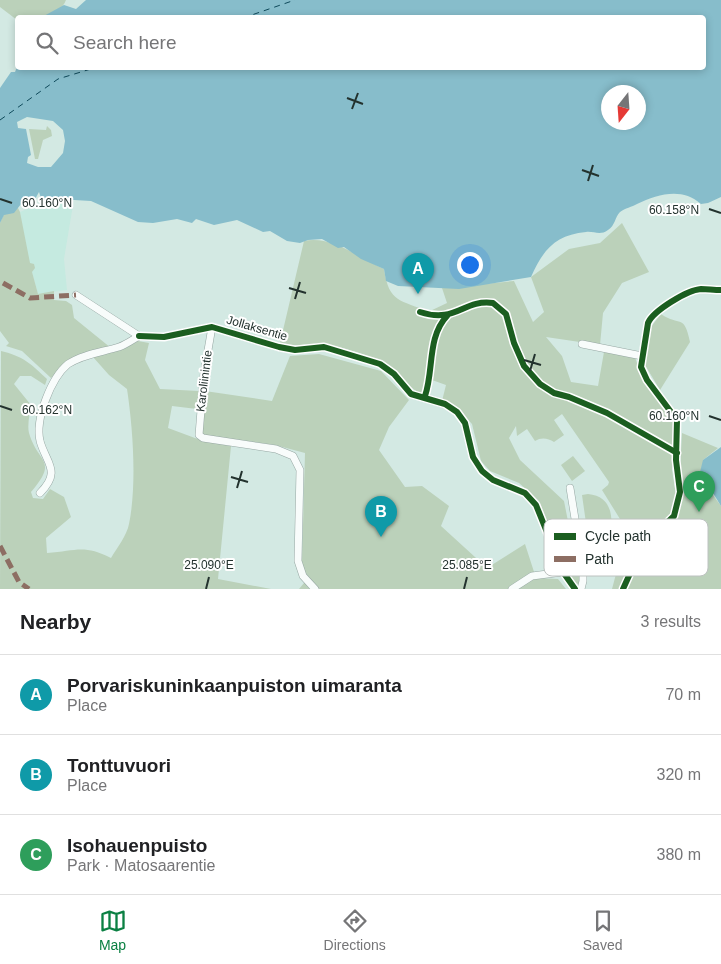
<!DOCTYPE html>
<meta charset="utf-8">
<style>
body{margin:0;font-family:Helvetica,sans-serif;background:#f2f2f2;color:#202124}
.compass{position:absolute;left:601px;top:85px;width:45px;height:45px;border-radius:50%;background:#fff;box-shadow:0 2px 8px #0003;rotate:197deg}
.you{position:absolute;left:469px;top:264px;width:18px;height:18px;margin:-12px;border:4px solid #fff;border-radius:50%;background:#1a73e8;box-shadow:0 0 0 8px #1a73e833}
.badge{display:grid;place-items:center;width:32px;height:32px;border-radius:50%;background:#0b8043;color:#fff;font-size:16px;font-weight:700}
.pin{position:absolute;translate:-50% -41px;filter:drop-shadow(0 1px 2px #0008)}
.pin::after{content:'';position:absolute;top:26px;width:18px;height:15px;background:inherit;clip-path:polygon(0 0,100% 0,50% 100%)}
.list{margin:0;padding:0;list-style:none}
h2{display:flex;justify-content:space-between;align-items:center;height:65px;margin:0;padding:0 20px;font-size:21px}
h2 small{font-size:16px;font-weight:400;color:#757577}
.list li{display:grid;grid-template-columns:32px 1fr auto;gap:15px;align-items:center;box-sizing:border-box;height:80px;padding:0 20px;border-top:1px solid #e0e0e0}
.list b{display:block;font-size:19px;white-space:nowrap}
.list p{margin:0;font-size:16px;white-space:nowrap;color:#757577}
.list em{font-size:16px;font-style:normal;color:#757577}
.icon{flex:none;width:28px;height:28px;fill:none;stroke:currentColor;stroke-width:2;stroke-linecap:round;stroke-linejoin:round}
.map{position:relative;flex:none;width:721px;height:589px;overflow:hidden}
.search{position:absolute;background:#fff;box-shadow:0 2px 8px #0003;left:15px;right:15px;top:15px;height:55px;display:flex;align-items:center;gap:12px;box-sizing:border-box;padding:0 18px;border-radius:5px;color:#757577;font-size:19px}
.sheet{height:305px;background:#fff}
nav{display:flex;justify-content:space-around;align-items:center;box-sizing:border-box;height:70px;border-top:1px solid #e0e0e0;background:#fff;font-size:14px;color:#757577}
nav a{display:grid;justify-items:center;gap:2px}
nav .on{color:#0b8043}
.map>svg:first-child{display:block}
.built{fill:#c5eae0}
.green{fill:#bbd1ba}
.water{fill:#87bdcb;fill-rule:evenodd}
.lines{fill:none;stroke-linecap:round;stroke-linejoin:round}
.ferry{stroke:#0f4a5b;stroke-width:1;stroke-dasharray:6 5;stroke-linecap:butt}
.minor-casing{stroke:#96a7a3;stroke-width:8}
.minor{stroke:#f8fcfb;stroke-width:7}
.quiet{stroke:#8d6e63;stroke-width:5;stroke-dasharray:10 5;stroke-linecap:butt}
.cycleway-casing{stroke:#fff;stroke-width:9}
.cycleway{stroke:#1b5e20;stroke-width:6}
.ticks{fill:none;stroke:#23322e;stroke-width:2}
.labels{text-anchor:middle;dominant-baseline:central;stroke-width:4;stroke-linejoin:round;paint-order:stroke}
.street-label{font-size:12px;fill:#23322e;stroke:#fff}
.key{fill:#fff;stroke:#bdc2c0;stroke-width:1}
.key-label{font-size:14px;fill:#23322e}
.ticks-label{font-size:12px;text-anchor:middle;fill:#23322e;stroke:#fff;stroke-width:4;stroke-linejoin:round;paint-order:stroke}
</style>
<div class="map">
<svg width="721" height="589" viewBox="0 0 721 589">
<rect width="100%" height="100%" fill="#d3e9e3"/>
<!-- built -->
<path class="built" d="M44,202l29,3 -9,54 3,31 -29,4 -11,-39 -7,-43z"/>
<!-- green -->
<g class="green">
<path d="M0,0h66c-7,18 -33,18 -48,18l-1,2 -17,-13z"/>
<path d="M47,126l4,4 1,6 -9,4 -5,19h-3l-6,-30 17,1z"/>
<path d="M17,206l3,6 10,51 4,1 1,4 -3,4 6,22 16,-3v9l12,1 6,4 2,13 37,30 -43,12 -17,18 -29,-27 -16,-5 3,-3 -9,-12v-108l4,-9z"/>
<path d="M622,223l27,49 -27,11 -19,30 -3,32 -54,-8 16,19 9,26 27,4 6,-34 31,5 7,21 30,39 4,11 -4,42 4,25 -5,20 -5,7 -13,8 -16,22 -17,37h-8l4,-15 -4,-12h-3l11,-43 -18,-29 6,-5 1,-3 -47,-68 -8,6 10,15 -10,7c-6,-4 -13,-5 -19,-1l-8,-12 -10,7 -1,-10 -7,12 11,22 44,41 10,51 -13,4 -22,-55 -20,-18 -29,-12 -9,-10 -9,-37 -14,-15 -16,-8 4,-16 -14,-5 -5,16c-22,-7 -26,-25 -45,-34 -14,-7 -48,-18 -64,-18 -17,0 -20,3 -38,-1l24,-102c27,-6 56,17 80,28 5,35 17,30 44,43l19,-9 -5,-15 72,-7 19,41 11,-10 -13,-35 38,-28 31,-6z"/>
<path d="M661,314c19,13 23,-1 29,28l-30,48 -15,-25 -1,-7 6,-30z"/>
<path d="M138,341l11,2 -4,17 15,29 39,2 -2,18 -25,-3 -4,22 35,13 28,5 -13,133 53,10h-271l1,-238c22,5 30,13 46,28l-2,6 -14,-9h-11l-6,8 17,21c-1,8 -4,20 -2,28 9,31 30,26 2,59l2,6 10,1 7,-10 14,8 7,20 -25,21 1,15c29,-2 37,-9 64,5 6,-10 16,-23 18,-34 8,-39 4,-96 -2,-135l-18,-14 -16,-18 31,-8z"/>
<path d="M319,354l62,17 28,29 -20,27 -10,23 26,37 17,-1 27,20 -8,20 46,42 38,-24 11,34 22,1 8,10h-267l10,-12 -6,-7 -1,-9 3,-108 -30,-8 -71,-10 -3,-3 4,-41 67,10 18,-45z"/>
<path d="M682,433l36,15 -15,12 7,31 11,15v83h-95l18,-41 31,-30 7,-16 1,-17 -3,-13z"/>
<path d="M573,456l12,15 -13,10 -11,-16z"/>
<path d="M588,494c34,3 23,44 16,64l-17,4 -3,-2 2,-16h3l-7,-49z"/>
<path d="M574,557l3,1 4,13 -2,14c-9,-4 -16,-16 -16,-26z"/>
</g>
<!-- water -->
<g class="water">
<path d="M86,0h635v197l-13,6 -7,1c-19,-17 -43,-10 -64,0 -5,3 -12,4 -17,8 -5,5 -5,14 -12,18 -8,6 -14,1 -22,2 -31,3 -43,18 -55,45l-72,12 -61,-3 -12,-5 -2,-12 -23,-10 -17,-12 -6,1 -16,-9 -14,1 -8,3 -13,-2 -17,-10 -7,1 -26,-12 -23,5 -18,-6 -4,4 -15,-4 -24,4 -15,-1 -47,-21 -50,-3 -2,-6 -5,9 -13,3 -7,9 -10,2 -4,8v-135l11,-16h4l2,-5 687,1v-50l-662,-1 22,-12 12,4zM608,92h30v30h-30zM27,117l26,4 10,9 2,11 -2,12 -12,14h-13l-11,-4 1,-6 3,-2 -5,-26 -8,-1 -1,-6z"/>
<path d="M721,447v59l-21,-34 3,-12z"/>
</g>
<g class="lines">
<!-- ferry -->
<g class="ferry">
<path d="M243,18l52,-18"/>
<path d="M0,120l58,-41 36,-11"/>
</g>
<!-- minor casing -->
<g class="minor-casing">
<g id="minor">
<path d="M76,295l63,41"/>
<path d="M212,327l-8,46 -5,62 4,3 73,11 17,7 7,14 -2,91 5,15 12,13"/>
<path d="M139,336l25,1 48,-10 67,20 16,3 29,-3 56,17 14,10 17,20 34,10 12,8 8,11 8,34 9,14 11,9 32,13 11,12 27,67 12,17"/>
<path d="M582,344l60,12"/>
<path d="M570,488l13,80v13l-2,8"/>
<path d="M40,493c22,-22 6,-30 0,-52 -5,-22 11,-63 28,-77 15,-10 35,-12 51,-17 8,-3 13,-7 20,-11"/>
<path d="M512,589l20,-13 31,-4"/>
<path d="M623,589l19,-42 32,-31 6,-24 -4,-32 1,-40 -30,-40 -6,-13 7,-44c5,-12 39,-33 53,-34 6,0 13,1 20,1"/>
</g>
</g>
<!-- minor -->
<use href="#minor" class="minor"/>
<!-- quiet -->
<g class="quiet">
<path d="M3,283l27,15 46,-3"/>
<path d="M0,546l19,36 10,7"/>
</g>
<!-- cycleway casing -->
<g class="cycleway-casing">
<g id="cycleway">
<path d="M420,312c36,12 43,-13 73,-9l13,11 8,29 10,23 16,18 14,9 15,4 38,16 70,40"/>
<path d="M139,336l25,1 48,-10 67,20 16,3 29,-3 56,17 14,10 17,20 34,10 12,8 8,11 8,34 9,14 11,9 32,13 11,12 27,67 12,17"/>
<path d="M425,396c9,-26 2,-59 22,-80"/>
<path d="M623,589l19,-42 32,-31 6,-24 -4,-32 1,-40 -30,-40 -6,-13 7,-44c5,-12 39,-33 53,-34 6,0 13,1 20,1"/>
</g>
</g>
<!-- cycleway -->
<use href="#cycleway" class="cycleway"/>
</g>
<!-- ticks -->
<path class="ticks" d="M347,98l16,6M352,109l6,-16M582,170l17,6M588,181l5,-16M0,199l12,4M709,209l12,4M289,288l17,5M295,299l5,-17M524,360l17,5M530,371l5,-17M0,406l12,4M709,416l12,4M231,477l17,5M237,488l5,-17M206,589l3,-12M464,589l3,-12"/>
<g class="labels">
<!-- street labels -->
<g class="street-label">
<text transform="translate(257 328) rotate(16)">Jollaksentie</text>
<text transform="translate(204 381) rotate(-83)">Karoliinintie</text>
</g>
</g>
<!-- legend -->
<rect x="544" y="519" width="164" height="57" rx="8" class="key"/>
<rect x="554" y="533" width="22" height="7" fill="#1b5e20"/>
<rect x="554" y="556" width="22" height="6" fill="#8d6e63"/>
<g class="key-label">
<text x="585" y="541">Cycle path</text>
<text x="585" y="564">Path</text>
</g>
<g class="ticks-label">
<text x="47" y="207">60.160°N</text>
<text x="674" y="214">60.158°N</text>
<text x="47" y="414">60.162°N</text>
<text x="674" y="420">60.160°N</text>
<text x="209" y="569">25.090°E</text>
<text x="467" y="569">25.085°E</text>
</g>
</svg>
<svg class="compass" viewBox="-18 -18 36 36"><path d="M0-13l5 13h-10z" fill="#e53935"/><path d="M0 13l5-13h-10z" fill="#757577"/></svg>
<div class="you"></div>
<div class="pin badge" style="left:418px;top:294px;background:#0f9aa8">A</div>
<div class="pin badge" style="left:381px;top:537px;background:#0f9aa8">B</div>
<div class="pin badge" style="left:699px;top:512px;background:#2e9e5b">C</div>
<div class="search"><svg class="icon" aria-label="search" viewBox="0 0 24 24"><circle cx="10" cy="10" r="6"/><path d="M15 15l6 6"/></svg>Search here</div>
</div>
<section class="sheet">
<h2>Nearby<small>3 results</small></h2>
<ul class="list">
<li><span class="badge" style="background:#0f9aa8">A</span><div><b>Porvariskuninkaanpuiston uimaranta</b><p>Place</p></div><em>70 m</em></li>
<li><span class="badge" style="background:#0f9aa8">B</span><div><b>Tonttuvuori</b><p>Place</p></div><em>320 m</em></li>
<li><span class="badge" style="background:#2e9e5b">C</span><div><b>Isohauenpuisto</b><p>Park · Matosaarentie</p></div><em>380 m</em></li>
</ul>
</section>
<nav>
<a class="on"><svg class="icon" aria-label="map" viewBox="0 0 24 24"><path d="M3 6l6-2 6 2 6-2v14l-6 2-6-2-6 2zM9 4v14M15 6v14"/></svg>Map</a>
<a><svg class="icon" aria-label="directions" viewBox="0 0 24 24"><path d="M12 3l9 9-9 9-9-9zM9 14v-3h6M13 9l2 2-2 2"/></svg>Directions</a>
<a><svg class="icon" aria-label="saved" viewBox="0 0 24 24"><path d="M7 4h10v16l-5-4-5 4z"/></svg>Saved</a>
</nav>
